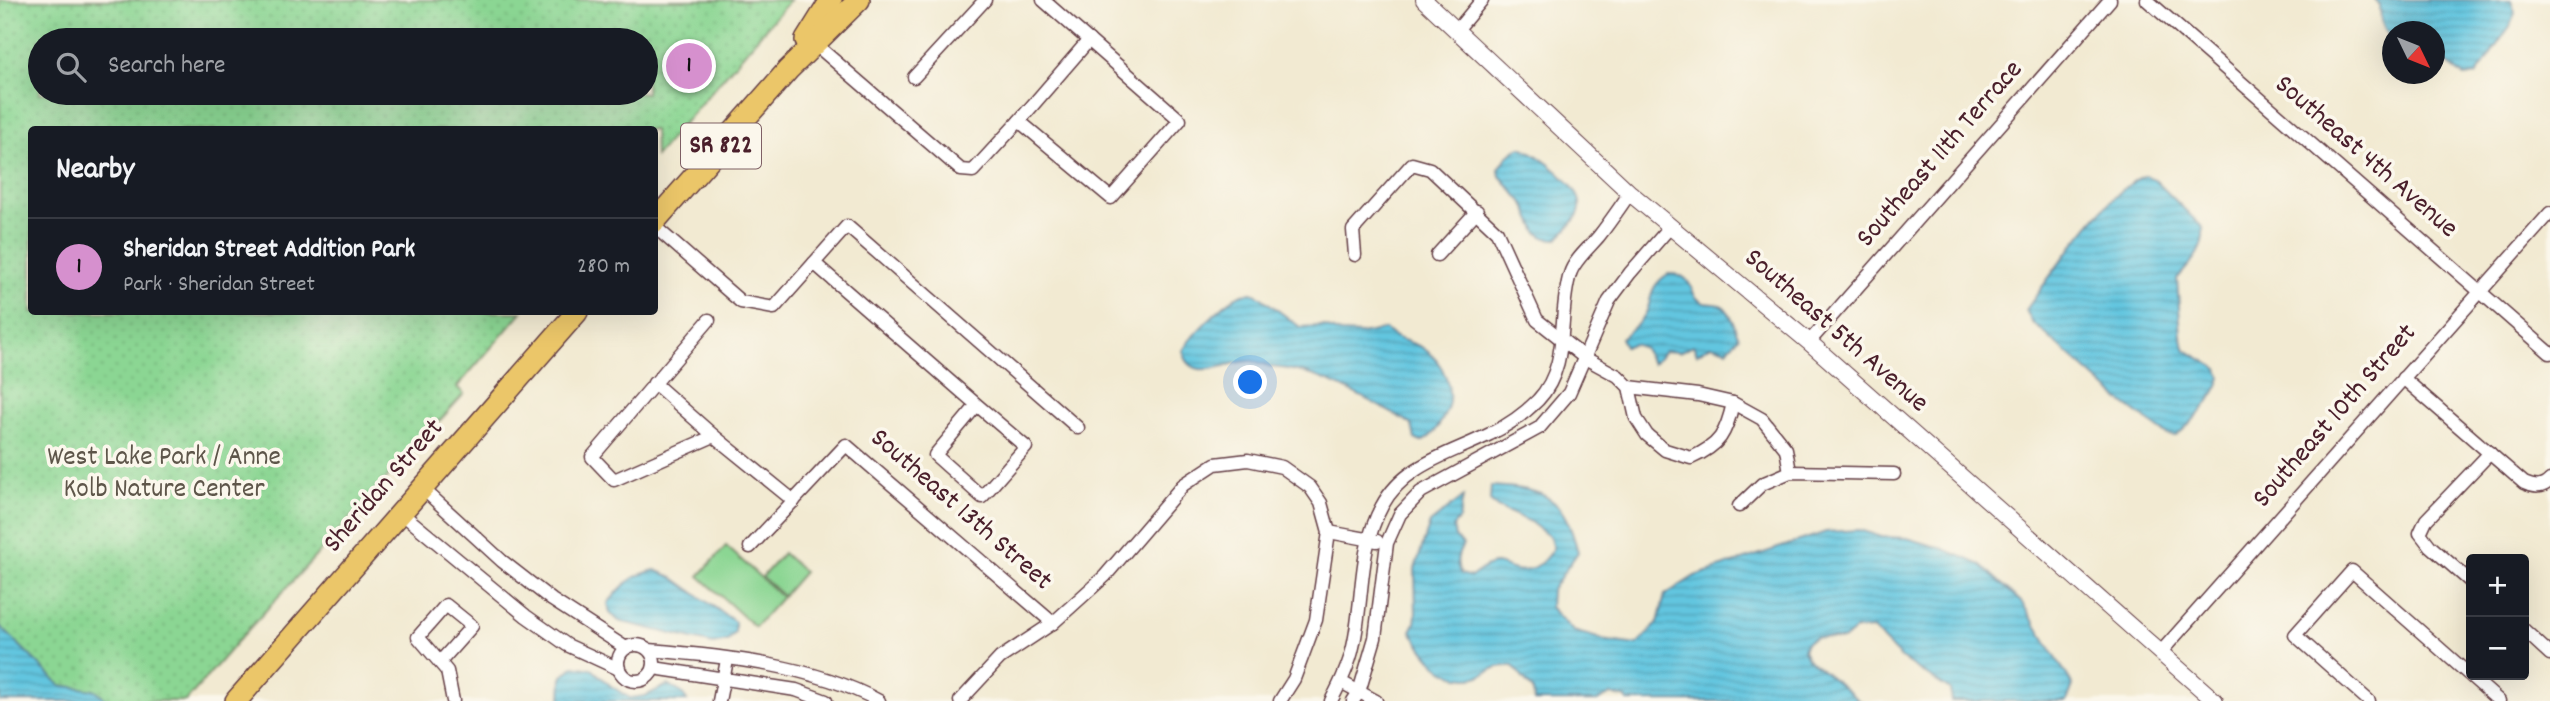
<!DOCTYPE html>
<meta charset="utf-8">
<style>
body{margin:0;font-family:Dekko,sans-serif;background:#242831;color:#f1f3f6}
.controls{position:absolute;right:21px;bottom:21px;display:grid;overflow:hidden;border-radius:7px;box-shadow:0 7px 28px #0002}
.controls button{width:63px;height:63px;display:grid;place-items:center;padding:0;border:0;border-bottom:2px solid #363941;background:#171b24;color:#f1f3f6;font:35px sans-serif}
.compass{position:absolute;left:2382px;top:21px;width:63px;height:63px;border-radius:50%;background:#171b24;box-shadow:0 7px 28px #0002;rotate:133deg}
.you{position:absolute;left:1251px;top:383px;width:24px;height:24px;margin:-18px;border:5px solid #fff;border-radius:50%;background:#1a73e8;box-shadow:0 0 0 10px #1a73e833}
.badge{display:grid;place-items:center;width:46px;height:46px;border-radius:50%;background:#d690ce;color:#111;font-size:23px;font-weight:700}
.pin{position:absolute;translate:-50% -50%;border:4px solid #fff;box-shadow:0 2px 7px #0006}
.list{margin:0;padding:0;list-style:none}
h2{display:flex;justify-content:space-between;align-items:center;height:91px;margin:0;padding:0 28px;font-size:30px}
h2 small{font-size:23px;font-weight:400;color:#9ea1a6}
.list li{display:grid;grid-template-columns:46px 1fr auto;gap:21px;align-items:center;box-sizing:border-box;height:98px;padding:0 28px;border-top:2px solid #363941}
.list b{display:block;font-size:26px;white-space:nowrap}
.list p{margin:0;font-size:23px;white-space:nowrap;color:#9ea1a6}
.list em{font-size:23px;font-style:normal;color:#9ea1a6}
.icon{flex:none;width:38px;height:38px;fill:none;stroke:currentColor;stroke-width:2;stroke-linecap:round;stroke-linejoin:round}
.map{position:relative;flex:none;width:2550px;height:701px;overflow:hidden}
.search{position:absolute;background:#171b24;box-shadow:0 7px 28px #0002;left:28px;top:28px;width:630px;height:77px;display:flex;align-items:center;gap:18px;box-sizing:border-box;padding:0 24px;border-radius:38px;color:#9ea1a6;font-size:26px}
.panel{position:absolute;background:#171b24;box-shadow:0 7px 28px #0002;left:28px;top:126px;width:630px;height:189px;border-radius:7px}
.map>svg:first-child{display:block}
.park{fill:url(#park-dots);stroke:#6a7a5f;stroke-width:2;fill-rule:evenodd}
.garden{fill:#8bd693;stroke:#6a7a5f;stroke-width:2}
.water{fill:url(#water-rules);stroke:#567286;stroke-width:2}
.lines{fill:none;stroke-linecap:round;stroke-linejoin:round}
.minor-casing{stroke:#633d44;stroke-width:15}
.tertiary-casing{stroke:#633d44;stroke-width:18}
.primary-casing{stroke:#633d44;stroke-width:24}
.minor{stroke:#fff;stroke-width:12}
.tertiary{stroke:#fff;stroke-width:16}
.primary{stroke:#ebc669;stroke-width:21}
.labels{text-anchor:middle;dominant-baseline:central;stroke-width:7;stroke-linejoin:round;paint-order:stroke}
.shield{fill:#fbf7ec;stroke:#7f6065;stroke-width:2}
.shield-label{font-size:26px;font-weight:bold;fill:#4a1f2b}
.street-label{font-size:28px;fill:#4a1f2b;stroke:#fbf7ec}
.park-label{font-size:28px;fill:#5e564a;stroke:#fbf7ec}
</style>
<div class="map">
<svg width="2550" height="701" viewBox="0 0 2550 701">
<defs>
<pattern id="park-dots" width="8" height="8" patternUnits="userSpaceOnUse" patternTransform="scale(1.75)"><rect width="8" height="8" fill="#8bd693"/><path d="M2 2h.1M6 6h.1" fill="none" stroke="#79b77f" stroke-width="1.8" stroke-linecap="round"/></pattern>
<pattern id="water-rules" width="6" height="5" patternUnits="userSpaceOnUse" patternTransform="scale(1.75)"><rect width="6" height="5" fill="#62c6e0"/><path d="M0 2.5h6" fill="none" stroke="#53a0b6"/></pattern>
</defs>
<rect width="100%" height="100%" fill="#fbf7ec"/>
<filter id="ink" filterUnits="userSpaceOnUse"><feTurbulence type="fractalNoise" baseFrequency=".0143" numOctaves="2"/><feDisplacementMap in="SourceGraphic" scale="14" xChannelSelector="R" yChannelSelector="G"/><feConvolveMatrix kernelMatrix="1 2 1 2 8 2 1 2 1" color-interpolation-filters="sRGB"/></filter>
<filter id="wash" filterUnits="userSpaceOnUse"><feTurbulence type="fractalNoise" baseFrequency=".00686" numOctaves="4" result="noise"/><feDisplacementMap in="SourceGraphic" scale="28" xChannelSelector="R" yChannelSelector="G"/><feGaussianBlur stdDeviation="1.57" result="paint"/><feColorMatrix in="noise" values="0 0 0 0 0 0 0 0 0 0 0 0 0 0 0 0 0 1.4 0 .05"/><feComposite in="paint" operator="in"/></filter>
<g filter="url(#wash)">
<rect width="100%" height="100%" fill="#f2ead2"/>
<!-- park -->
<path class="park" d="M0,0h790l-135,157 -1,-27h-622v182h490l-65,75 7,7 -227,248 -51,59h-186zM40,40h606v53h-606z"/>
<!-- garden -->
<g class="garden">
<path d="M726,546l56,51 -27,30 -56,-51z"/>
<path d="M783,553l21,19 -21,24 -21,-19z"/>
</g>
<!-- water -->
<g class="water">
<path d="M2375,0h136l4,13 -5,13 -34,49 -11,2 -30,-23 -1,-22h-42v4l-4,-1 -7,-14 -1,-15z"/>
<path d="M1520,147c17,5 64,41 60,61 -2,11 -15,23 -23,31l-11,-1 -9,-6 -12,-27 -25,-29 -1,-7 8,-12z"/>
<path d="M2146,175l10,6 47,47c2,23 -13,35 -26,51l4,57 5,14 32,19 3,9c-8,22 -27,43 -45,58l-9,-1 -45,-33 -90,-80 -6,-12c25,-35 82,-121 120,-135z"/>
<path d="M1668,274c29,-1 18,22 36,29 7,2 15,-1 21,5 8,8 9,20 14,29l-12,13 -16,-5 -14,9 -4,-9 -14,7 -14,-1 -13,13 -8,-16 -10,-4 -9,2 -4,-8c7,-6 16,-12 22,-20 12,-16 1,-28 25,-44z"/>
<path d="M1255,293l45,34 23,-1 17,7 21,1 24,-5c11,12 24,11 38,19 21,14 33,43 22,66 -6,12 -12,23 -24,28l-6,-3 -3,-14 -7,-5c-42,-22 -85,-50 -133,-53 -6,-1 -13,-5 -20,-6 -25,-1 -60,25 -69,-10 7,-15 45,-53 60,-57 4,-1 8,-1 12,-1z"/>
<path d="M1491,486c56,3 72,10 87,66l-27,39 -1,16 23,24 35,10 29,4 21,-22 7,-28 30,-19 131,-44 33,-2 23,7 25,1 37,11 37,16 41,38 51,82 -6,16h-115l-2,-11 -49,-32 -28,-29 -18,1 -12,10 -27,-3 -10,5 -3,8 4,8 53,43h-232l-2,-3 -15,-4 -14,7h-63l-1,-11 -20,-24c-24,-1 -21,7 -37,11 -31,7 -52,-24 -65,-46l4,-8 1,-8 -1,-46 15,-46 33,-26 -4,22 -6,7 2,11 8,8c-6,10 -8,18 -2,29l10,3c7,-5 16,-13 24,-13 6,0 11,3 16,5 20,6 32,-5 42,-21l-3,-11 -21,-16 -32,-14 -7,-6z"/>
<path d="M655,570l17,7 63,45v11l-8,8 -14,3 -94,-23 -9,-8 -2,-10c16,-19 22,-27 47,-33z"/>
<path d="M0,626l60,59 34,5 8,5 4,6h-106z"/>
<path d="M574,666l18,3 19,17 19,12 15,-2 23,-11 14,8 5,8h-126l1,-24z"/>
</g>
</g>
<g filter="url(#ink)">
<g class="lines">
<!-- minor casing -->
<g class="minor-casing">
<g id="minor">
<path d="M2147,0l403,353"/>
<path d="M1457,30l25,-30"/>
<path d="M815,44l146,126 12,1 46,-50 92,77 69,-78 -137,-120"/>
<path d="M914,77l71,-77"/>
<path d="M1019,121l70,-81"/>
<path d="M654,226l87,76 33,6 40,-45 163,142 -42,50 47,42 44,-50 -49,-42"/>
<path d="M1355,255l-2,-25 59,-66 18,5 67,63 40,88 48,38 33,18 11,11 7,31 11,17 18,15 26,8c29,-13 35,-24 42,-55"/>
<path d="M1437,255l40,-44"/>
<path d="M814,263l33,-37 231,202"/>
<path d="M709,320l-117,137 22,23 100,-44 80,65"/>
<path d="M1809,342l301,-342"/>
<path d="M2403,378l121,105c10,4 18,6 26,-3"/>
<path d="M654,383l60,53"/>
<path d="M1629,387l69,8 35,8 29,16 24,30 4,23"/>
<path d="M422,488l80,73 50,39 74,48"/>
<path d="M1739,506l23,-22 28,-12 104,2"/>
<path d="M400,512l126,104 41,29 52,24"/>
<path d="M1329,532l48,9"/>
<path d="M750,547l96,-102 207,178"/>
<path d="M2471,582l-41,-36 -10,-13 6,-13 64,-67"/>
<path d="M2524,630l26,24"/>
<circle cx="636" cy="663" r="18"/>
<path d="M649,650c74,6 164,15 230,51"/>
<path d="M2160,653l390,-440"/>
<path d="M440,662l32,-36 -26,-21 -28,32 29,34 6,30"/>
<path d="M654,668l142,22 30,11"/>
<path d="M1341,682l35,19"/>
<path d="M719,701l8,-41"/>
<path d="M960,701l40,-43 53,-35 52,-47 78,-91 32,-21 33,-4 34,7 28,20 11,16 8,29 -13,88 -22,59 -14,22"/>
<path d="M1331,701c9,-17 18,-35 22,-54 11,-47 5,-98 29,-141 22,-42 69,-52 108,-72 17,-8 34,-20 48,-34 33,-35 19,-84 32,-126 4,-14 20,-27 29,-38 11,-14 21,-29 31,-43"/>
<path d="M1353,701l6,-9 16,-54 12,-95 13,-29 21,-22 118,-64 30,-35 40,-92 21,-28 41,-47"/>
<path d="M2369,701l-74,-66 57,-64 147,130"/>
</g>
</g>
<!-- tertiary casing -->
<g class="tertiary-casing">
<path id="tertiary" d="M1424,0l206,193 179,149 406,359"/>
</g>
<!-- primary casing -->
<g class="primary-casing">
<g id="primary">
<path d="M806,40l25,-40"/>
<path d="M654,222l134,-152 71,-70"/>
<path d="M236,701l341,-389"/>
</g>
</g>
<!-- minor -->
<use href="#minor" class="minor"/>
<!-- tertiary -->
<use href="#tertiary" class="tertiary"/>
<!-- primary -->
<use href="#primary" class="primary"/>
</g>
</g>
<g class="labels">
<!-- shield labels -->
<rect class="shield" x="681" y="123.5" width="80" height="45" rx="5"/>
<g class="shield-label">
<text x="721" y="146">SR 822</text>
</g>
<!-- street labels -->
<g class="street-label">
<text transform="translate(1941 155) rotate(-49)">Southeast 11th Terrace</text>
<text transform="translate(2365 158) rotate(41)">Southeast 4th Avenue</text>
<text transform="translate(1835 332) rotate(41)">Southeast 5th Avenue</text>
<text transform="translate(2336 417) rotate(-49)">Southeast 10th Street</text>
<text transform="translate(385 487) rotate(-49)">Sheridan Street</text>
<text transform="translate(960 511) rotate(41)">Southeast 13th Street</text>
</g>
<!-- park labels -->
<g class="park-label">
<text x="164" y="459">West Lake Park / Anne<tspan x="164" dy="32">Kolb Nature Center</tspan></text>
</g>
</g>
</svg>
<div class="controls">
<button>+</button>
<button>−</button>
</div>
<svg class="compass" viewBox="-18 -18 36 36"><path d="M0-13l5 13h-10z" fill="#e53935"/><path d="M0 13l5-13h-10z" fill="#9ea1a6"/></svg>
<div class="you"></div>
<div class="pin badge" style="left:689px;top:66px">1</div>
<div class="search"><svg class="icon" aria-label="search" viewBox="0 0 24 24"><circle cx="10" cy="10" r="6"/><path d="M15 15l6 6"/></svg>Search here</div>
<section class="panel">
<h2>Nearby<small></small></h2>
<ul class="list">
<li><span class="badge">1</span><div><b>Sheridan Street Addition Park</b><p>Park · Sheridan Street</p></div><em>280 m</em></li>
</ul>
</section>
</div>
